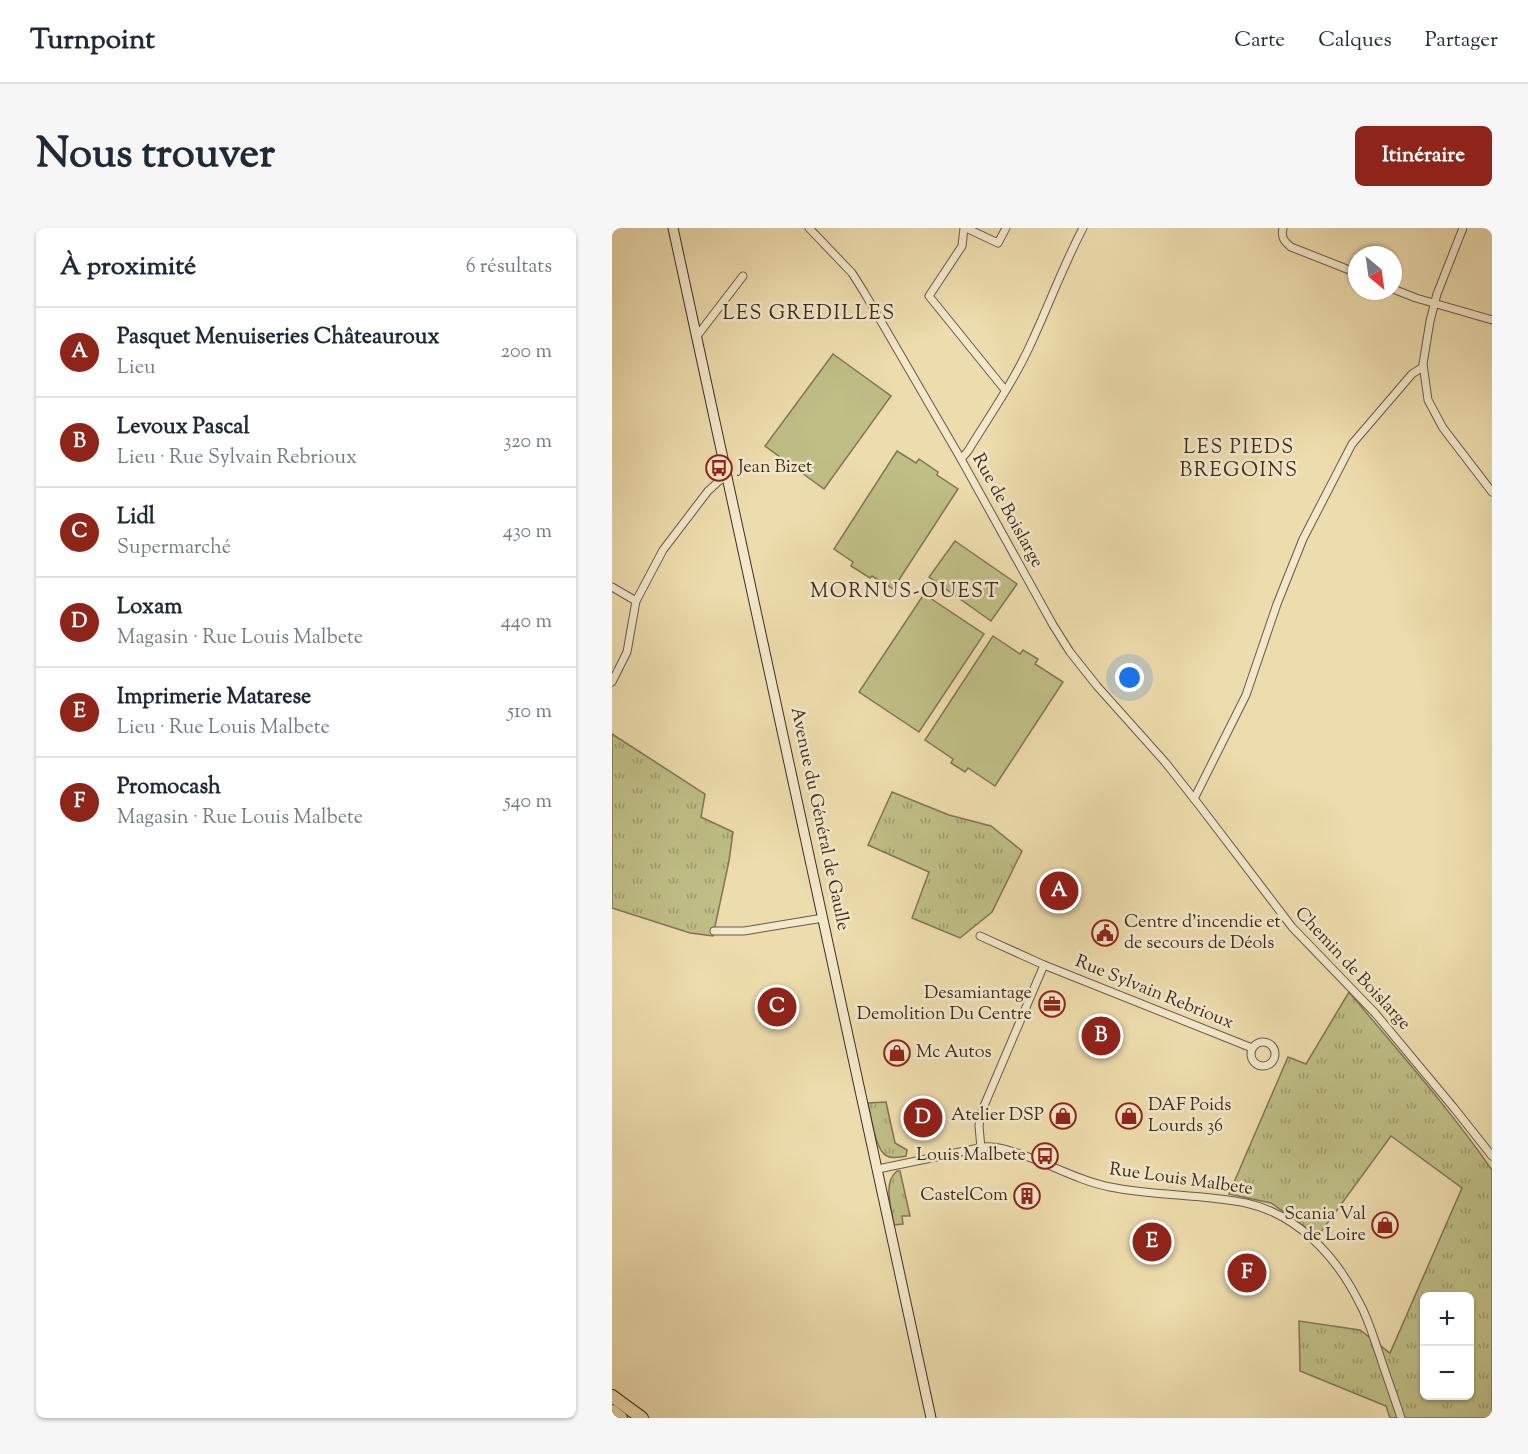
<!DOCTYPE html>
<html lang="fr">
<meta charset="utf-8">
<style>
body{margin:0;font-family:"Sorts Mill Goudy",serif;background:#f6f6f7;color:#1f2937}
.controls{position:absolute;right:18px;bottom:18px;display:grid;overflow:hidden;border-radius:9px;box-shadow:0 2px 4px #0004}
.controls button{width:54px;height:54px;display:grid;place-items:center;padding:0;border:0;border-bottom:2px solid #e0e1e3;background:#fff;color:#1f2937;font:30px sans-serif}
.compass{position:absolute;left:736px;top:18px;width:54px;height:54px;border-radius:50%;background:#fff;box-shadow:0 2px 4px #0004;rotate:151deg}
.you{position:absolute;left:518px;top:450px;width:21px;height:21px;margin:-15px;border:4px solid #fff;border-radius:50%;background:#1a73e8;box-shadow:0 0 0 9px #1a73e833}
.badge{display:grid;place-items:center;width:39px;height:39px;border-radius:50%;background:#8f2418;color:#fff;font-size:20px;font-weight:700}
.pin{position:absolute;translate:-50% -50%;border:3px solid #fff;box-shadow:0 2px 6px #0006}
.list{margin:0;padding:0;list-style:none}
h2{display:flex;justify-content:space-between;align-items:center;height:78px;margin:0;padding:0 24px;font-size:26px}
h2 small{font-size:20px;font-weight:400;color:#747a83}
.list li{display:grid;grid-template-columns:39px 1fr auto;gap:18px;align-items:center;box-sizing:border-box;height:90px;padding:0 24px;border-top:2px solid #e0e1e3}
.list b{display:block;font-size:22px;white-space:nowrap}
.list p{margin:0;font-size:20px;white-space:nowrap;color:#747a83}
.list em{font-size:20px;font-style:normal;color:#747a83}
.map{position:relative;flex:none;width:880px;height:1190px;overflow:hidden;border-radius:9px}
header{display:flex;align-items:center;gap:36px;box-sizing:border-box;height:84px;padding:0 30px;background:#fff;border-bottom:2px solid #e0e1e3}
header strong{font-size:28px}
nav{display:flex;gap:33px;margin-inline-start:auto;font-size:21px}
.intro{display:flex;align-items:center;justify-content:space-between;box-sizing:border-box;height:144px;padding:0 36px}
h1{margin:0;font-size:42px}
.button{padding:15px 27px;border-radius:9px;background:#8f2418;color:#fff;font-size:21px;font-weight:700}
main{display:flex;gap:36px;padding:0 36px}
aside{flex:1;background:#fff;border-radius:9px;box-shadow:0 2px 4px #0004}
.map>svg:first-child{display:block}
.grass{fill:url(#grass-tufts);stroke:#7f7654;stroke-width:1.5;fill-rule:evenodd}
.pitch{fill:#bfbe85;stroke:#7f7654;stroke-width:1.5}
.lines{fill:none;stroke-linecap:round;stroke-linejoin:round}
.minor-casing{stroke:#6a5945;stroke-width:9}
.secondary-casing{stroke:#3f2d22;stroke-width:11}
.trunk-casing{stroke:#3f2d22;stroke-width:14}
.minor{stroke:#f3e8ca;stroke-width:7}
.secondary{stroke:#f3e8ca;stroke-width:9}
.trunk{stroke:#eddcad;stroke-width:12}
.labels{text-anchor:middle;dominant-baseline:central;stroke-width:5;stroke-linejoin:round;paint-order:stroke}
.poi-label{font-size:18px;fill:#3f2d22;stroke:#f3e8ca;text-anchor:end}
.street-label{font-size:18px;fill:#3f2d22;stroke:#f3e8ca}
.neighbourhood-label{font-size:20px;letter-spacing:1.5px;fill:#3f2d22;stroke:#f3e8ca}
</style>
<header>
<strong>Turnpoint</strong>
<nav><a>Carte</a><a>Calques</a><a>Partager</a></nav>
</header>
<div class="intro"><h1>Nous trouver</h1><a class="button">Itinéraire</a></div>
<main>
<aside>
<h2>À proximité<small>6 résultats</small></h2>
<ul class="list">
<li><span class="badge">A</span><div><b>Pasquet Menuiseries Châteauroux</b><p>Lieu</p></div><em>200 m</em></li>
<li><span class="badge">B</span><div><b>Levoux Pascal</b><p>Lieu · Rue Sylvain Rebrioux</p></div><em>320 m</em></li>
<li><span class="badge">C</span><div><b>Lidl</b><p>Supermarché</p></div><em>430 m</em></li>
<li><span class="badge">D</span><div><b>Loxam</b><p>Magasin · Rue Louis Malbete</p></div><em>440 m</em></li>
<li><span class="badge">E</span><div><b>Imprimerie Matarese</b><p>Lieu · Rue Louis Malbete</p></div><em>510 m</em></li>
<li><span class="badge">F</span><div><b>Promocash</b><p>Magasin · Rue Louis Malbete</p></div><em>540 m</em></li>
</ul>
</aside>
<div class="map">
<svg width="880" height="1190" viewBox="0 0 880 1190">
<defs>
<pattern id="grass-tufts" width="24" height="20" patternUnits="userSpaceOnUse" patternTransform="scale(1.5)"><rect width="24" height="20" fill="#bfbe85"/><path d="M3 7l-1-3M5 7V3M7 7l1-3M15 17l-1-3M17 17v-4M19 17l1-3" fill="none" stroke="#9d9b6c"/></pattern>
</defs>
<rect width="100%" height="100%" fill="#eddcad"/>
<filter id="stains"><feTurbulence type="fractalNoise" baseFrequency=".00333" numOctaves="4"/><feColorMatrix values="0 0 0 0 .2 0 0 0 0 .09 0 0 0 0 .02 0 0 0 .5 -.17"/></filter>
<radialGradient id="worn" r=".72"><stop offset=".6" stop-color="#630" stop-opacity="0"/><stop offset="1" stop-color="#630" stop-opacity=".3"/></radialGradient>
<!-- grass -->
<g class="grass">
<path d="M0,506l93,60 -4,23 32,15 -4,29 -16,75 -23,-3 -78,-25z"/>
<path d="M280,564l57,23 42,11 31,25 -30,61 -32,26 -48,-20 17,-46 -61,-27z"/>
<path d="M737,764c49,59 100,116 143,178v248h-102l-4,-12 -86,-35 -1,-50 61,9 30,23 72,-165 -71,-52 -73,100 -47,-33 -42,-9 59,-137 18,7zM812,1068h46v100h-46z"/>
<path d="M274,874l9,41 12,7 -1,6c-6,1 -14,3 -19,0 -12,-5 -16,-41 -19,-53z"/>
<path d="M285,943h3l10,45h-8l1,8 -9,1c-2,-16 -12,-42 3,-54z"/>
</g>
<!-- pitch -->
<g class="pitch">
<path d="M221,126l58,42 -67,93 -59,-43z"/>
<path d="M285,223l19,12 3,-4 19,13 -1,3 21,14 -65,100 -21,-13 -2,2 -19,-12 2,-4 -19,-13z"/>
<path d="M343,313l62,43 -26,37 -62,-44z"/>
<path d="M312,366l60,40 -65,98 -60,-40z"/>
<path d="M381,408l27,18 3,-4 15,9 -3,5 28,18 -68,104 -27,-18 -3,4 -14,-9 2,-4 -28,-19z"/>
</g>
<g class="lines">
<!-- minor casing -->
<g class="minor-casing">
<g id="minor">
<path d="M197,0l43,45 12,19 97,167 92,166 17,27 27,34 68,76 34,43 93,122 83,86 79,95 38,48"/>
<path d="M352,0l-2,18 -33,50 76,94"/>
<path d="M354,0l32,15 8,-15"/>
<path d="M671,0c-2,10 1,13 8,19l66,26"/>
<path d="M851,0l-26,66 -7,27 -7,43 5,36 15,28 49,64"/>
<path d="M781,61l23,9 76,22"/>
<path d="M85,108l46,-60"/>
<path d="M349,231l7,-8c22,-36 48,-73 65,-112 17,-37 31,-75 50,-111"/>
<path d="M0,359l24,14"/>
<path d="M0,454l15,-30 9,-51 27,-51 45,-59 11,-10 8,-5"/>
<path d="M582,571l52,-104 31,-91 26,-65 49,-95 60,-70 11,-7"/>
<path d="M102,703h30l79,-13"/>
<path d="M368,708l64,29 208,83"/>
<circle cx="651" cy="826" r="12"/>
<path d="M369,920l-2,-22 2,-13 63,-148"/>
<path d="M266,941l106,-22c13,-1 24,3 36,7 30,10 59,27 90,33 44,9 91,7 136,16 51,11 90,53 113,99 9,16 14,34 20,51 7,22 15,43 22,65"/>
</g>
</g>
<!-- secondary casing -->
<g class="secondary-casing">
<path id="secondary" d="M61,0l258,1190"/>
</g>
<!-- trunk casing -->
<g class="trunk-casing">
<g id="trunk">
<path d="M0,1168l30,22"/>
<path d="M0,1183l9,7"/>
</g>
</g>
<!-- minor -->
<use href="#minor" class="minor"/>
<!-- secondary -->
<use href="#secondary" class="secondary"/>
<!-- trunk -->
<use href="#trunk" class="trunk"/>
</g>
<!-- icons -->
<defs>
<g id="bus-ring" transform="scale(1.35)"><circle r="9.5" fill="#f3e8ca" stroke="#8f2418" stroke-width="1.5"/><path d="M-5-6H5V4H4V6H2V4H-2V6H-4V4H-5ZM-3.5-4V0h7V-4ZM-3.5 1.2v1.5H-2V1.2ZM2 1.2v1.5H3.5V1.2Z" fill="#8f2418"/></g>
<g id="civic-ring" transform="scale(1.35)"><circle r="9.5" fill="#f3e8ca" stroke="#8f2418" stroke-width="1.5"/><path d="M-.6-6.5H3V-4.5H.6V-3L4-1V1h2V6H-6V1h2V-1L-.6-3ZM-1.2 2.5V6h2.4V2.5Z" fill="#8f2418"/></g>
<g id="office-ring" transform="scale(1.35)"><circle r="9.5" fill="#f3e8ca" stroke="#8f2418" stroke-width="1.5"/><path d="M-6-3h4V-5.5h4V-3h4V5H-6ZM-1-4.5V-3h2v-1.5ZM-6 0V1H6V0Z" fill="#8f2418"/></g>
<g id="shop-ring" transform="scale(1.35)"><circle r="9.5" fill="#f3e8ca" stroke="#8f2418" stroke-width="1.5"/><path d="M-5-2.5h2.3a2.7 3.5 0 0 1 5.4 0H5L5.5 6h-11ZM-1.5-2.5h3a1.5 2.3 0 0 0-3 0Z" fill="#8f2418"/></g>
<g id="building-ring" transform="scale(1.35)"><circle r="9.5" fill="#f3e8ca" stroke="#8f2418" stroke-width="1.5"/><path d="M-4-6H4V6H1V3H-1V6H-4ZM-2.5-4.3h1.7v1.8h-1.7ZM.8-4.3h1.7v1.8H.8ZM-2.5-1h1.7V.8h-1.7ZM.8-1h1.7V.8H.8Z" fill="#8f2418"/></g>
</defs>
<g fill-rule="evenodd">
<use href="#bus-ring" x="107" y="240"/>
<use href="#civic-ring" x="493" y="705"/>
<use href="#office-ring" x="440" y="776"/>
<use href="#shop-ring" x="285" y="825"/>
<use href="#shop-ring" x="451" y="888"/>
<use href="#shop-ring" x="517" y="888"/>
<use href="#bus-ring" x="433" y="928"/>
<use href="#building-ring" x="415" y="968"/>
<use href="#shop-ring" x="773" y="997"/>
</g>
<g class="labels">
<!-- poi labels -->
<g class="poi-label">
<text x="126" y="240" text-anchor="start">Jean Bizet</text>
<text x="512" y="695" text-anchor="start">Centre d'incendie et<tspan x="512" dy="21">de secours de Déols</tspan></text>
<text x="420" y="766">Desamiantage<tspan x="420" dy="21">Demolition Du Centre</tspan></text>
<text x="304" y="825" text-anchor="start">Mc Autos</text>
<text x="536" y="878" text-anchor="start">DAF Poids<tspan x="536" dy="21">Lourds 36</tspan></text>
<text x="432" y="888">Atelier DSP</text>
<text x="414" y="928">Louis Malbete</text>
<text x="396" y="968">CastelCom</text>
<text x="754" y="987">Scania Val<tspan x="754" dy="21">de Loire</tspan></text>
</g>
<!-- street labels -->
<g class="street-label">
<text transform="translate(395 283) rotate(61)">Rue de Boislarge</text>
<text transform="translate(207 591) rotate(78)">Avenue du Général de Gaulle</text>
<text transform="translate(740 741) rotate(47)">Chemin de Boislarge</text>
<text transform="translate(542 765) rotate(22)">Rue Sylvain Rebrioux</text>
<text transform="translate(569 952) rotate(8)">Rue Louis Malbete</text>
</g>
<!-- neighbourhood labels -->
<g class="neighbourhood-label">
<text x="197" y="86">LES GREDILLES</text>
<text x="627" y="220">LES PIEDS<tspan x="627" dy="23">BREGOINS</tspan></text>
<text x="293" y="364">MORNUS-OUEST</text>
</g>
</g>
<rect width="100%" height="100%" filter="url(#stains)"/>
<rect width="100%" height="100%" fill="url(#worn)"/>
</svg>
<div class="controls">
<button>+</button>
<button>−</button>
</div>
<svg class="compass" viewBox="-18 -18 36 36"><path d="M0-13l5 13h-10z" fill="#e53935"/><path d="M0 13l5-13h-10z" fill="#747a83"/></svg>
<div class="you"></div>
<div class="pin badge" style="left:447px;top:663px">A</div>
<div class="pin badge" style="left:489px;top:808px">B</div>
<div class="pin badge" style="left:165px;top:779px">C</div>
<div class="pin badge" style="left:311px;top:890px">D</div>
<div class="pin badge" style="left:540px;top:1014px">E</div>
<div class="pin badge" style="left:635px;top:1045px">F</div>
</div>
</main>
